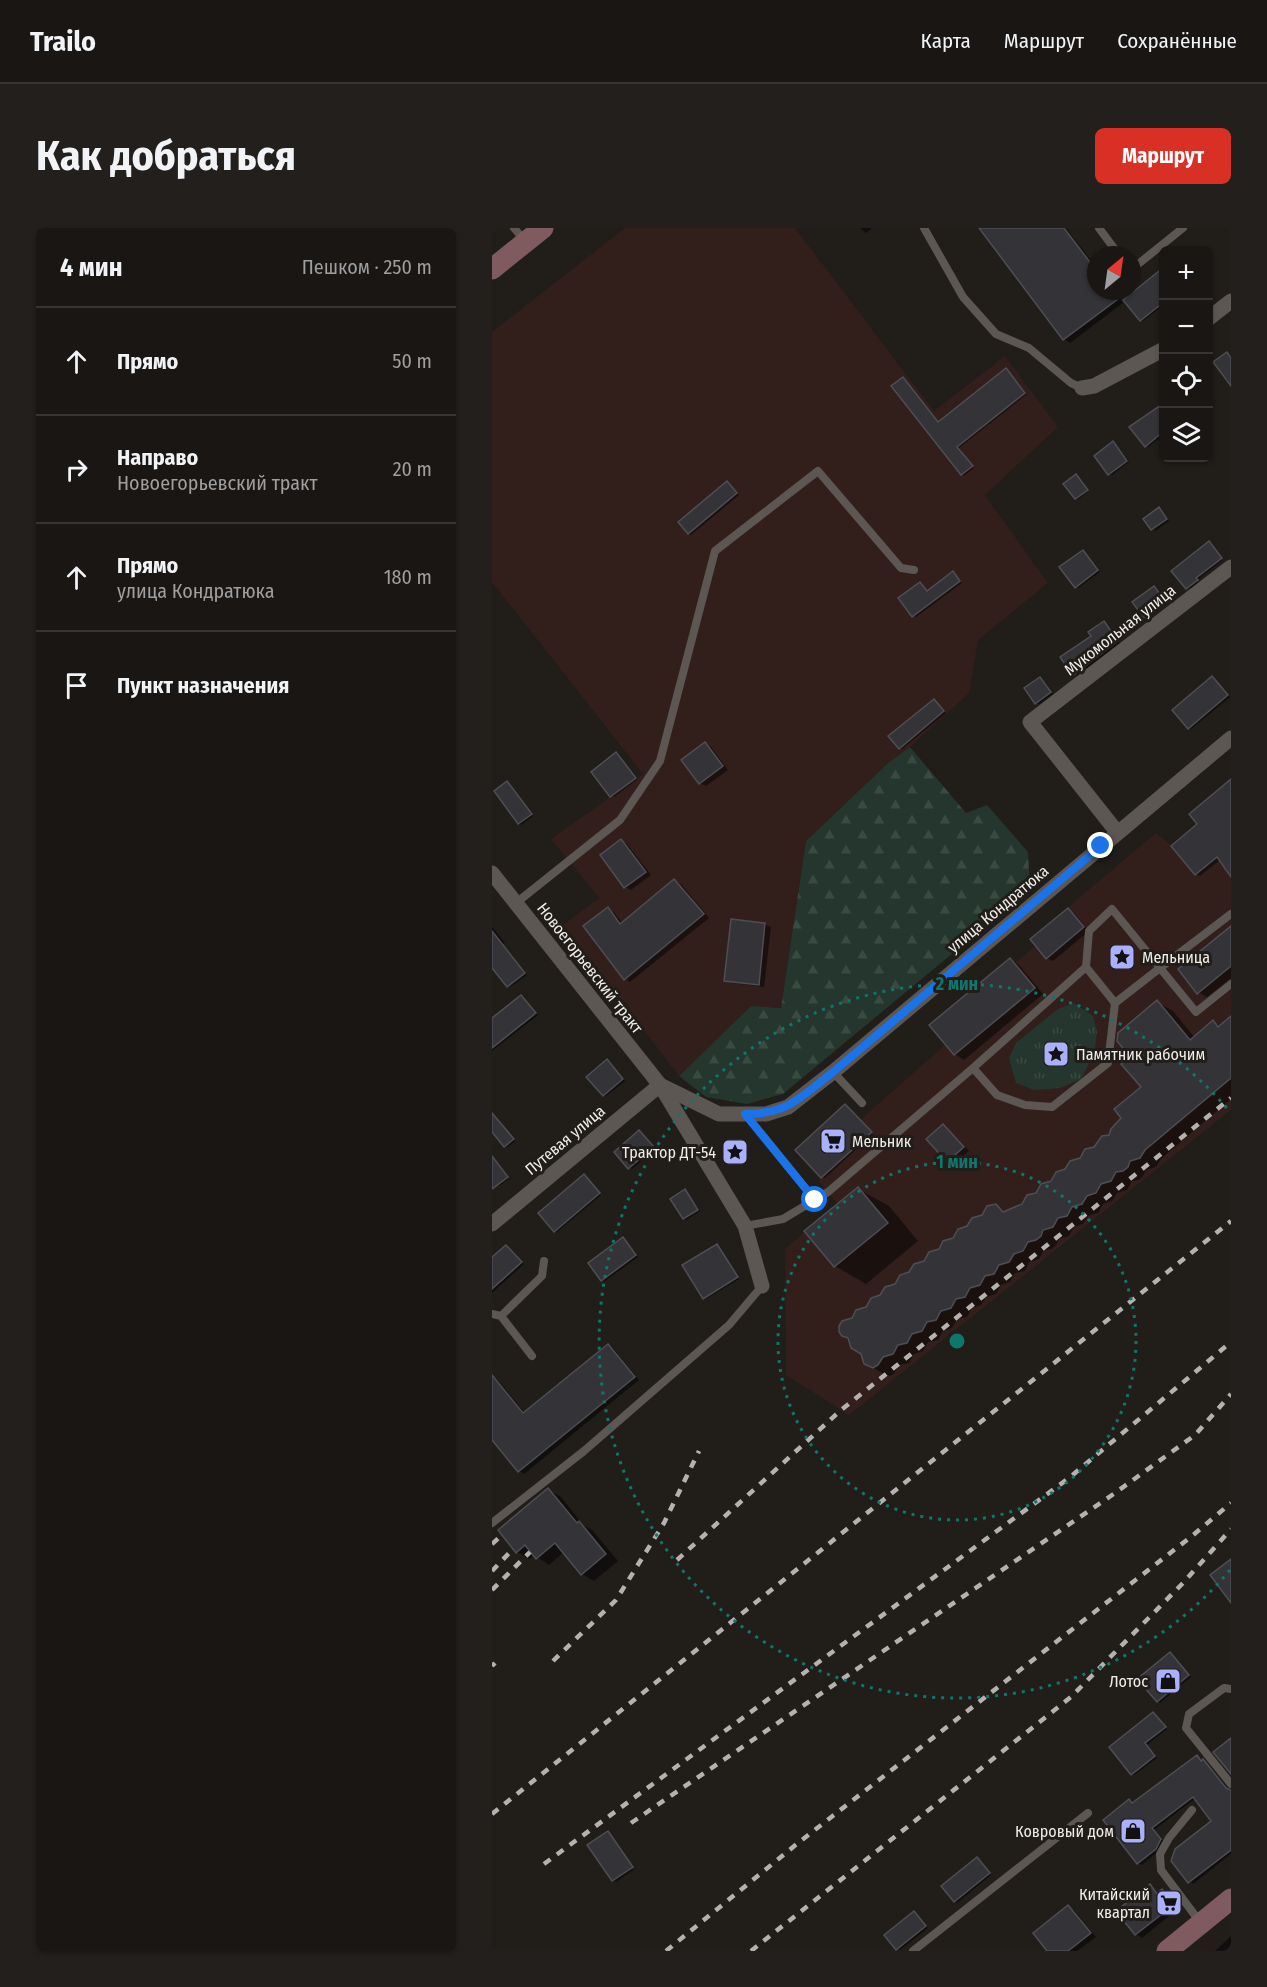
<!DOCTYPE html>
<html lang="ru">
<meta charset="utf-8">
<style>
body{margin:0;font-family:"Fira Sans Condensed",sans-serif;background:#221f1c;color:#f1f3f6}
.controls{position:absolute;right:18px;top:18px;display:grid;overflow:hidden;border-radius:9px;box-shadow:0 2px 4px #0004}
.controls button{width:54px;height:54px;display:grid;place-items:center;padding:0;border:0;border-bottom:2px solid #373533;background:#191613;color:#f1f3f6;font:30px sans-serif}
.compass{position:absolute;left:595px;top:18px;width:54px;height:54px;border-radius:50%;background:#191613;box-shadow:0 2px 4px #0004;rotate:29deg}
.stop{position:absolute;width:18px;height:18px;margin:-14px;border:4px solid #1a73e8;border-radius:50%;background:#fff}
.stop.end{background:#1a73e8;border-color:#fff;box-shadow:0 2px 6px #0008}
.list{margin:0;padding:0;list-style:none}
h2{display:flex;justify-content:space-between;align-items:center;height:78px;margin:0;padding:0 24px;font-size:26px}
h2 small{font-size:20px;font-weight:400;color:#9f9fa0}
.list li{display:grid;grid-template-columns:39px 1fr auto;gap:18px;align-items:center;box-sizing:border-box;height:108px;padding:0 24px;border-top:2px solid #373533}
.list b{display:block;font-size:22px;white-space:nowrap}
.list p{margin:0;font-size:20px;white-space:nowrap;color:#9f9fa0}
.list em{font-size:20px;font-style:normal;color:#9f9fa0}
.icon{flex:none;width:33px;height:33px;fill:none;stroke:currentColor;stroke-width:2;stroke-linecap:round;stroke-linejoin:round}
.map{position:relative;flex:none;width:739px;height:1723px;overflow:hidden;border-radius:9px}
header{display:flex;align-items:center;gap:36px;box-sizing:border-box;height:84px;padding:0 30px;background:#191613;border-bottom:2px solid #373533}
header strong{font-size:28px}
nav{display:flex;gap:33px;margin-inline-start:auto;font-size:21px}
.intro{display:flex;align-items:center;justify-content:space-between;box-sizing:border-box;height:144px;padding:0 36px}
h1{margin:0;font-size:42px}
.button{padding:15px 27px;border-radius:9px;background:#d93025;color:#fff;font-size:21px;font-weight:700}
main{display:flex;gap:36px;padding:0 36px}
aside{flex:1;background:#191613;border-radius:9px;box-shadow:0 2px 4px #0004}
.map>svg:first-child{display:block}
.industrial{fill:#321f1c}
.grass{fill:url(#grass-tufts)}
.forest{fill:url(#forest-firs)}
.shadow{fill:#0007}
.building{fill:#333338;stroke:#4e4e54;stroke-width:1.5}
.lines{fill:none;stroke-linecap:round;stroke-linejoin:round}
.lane{stroke:#5c5752;stroke-width:8}
.street{stroke:#5c5752;stroke-width:15}
.secondary{stroke:#7f5a5e;stroke-width:21}
.rail{stroke:#b4b1ae;stroke-width:4.5;stroke-dasharray:8 8;stroke-linecap:butt}
.route{stroke:#1a73e8;stroke-width:8}
.ring{fill:none;stroke:#0f766e;stroke-width:3;stroke-dasharray:3 6}
.labels{text-anchor:middle;dominant-baseline:central;stroke-width:6;stroke-linejoin:round;paint-order:stroke}
.street-label{font-size:16px;fill:#efece9;stroke:#211d19}
.poi-label{font-size:16px;fill:#efece9;stroke:#211d19;text-anchor:end}
.centre{fill:#0f766e;stroke:#211d19;stroke-width:3}
.ring-label{font-size:18px;text-anchor:middle;font-weight:bold;fill:#0f766e;stroke:#211d19;stroke-width:6;stroke-linejoin:round;paint-order:stroke}
</style>
<header>
<strong>Trailo</strong>
<nav><a>Карта</a><a>Маршрут</a><a>Сохранённые</a></nav>
</header>
<div class="intro"><h1>Как добраться</h1><a class="button">Маршрут</a></div>
<main>
<aside>
<h2>4 мин<small>Пешком · 250 m</small></h2>
<ul class="list">
<li><svg class="icon" aria-label="ahead" viewBox="0 0 24 24"><path d="M12 20V5M6 11l6-6 6 6"/></svg><div><b>Прямо</b></div><em>50 m</em></li>
<li><svg class="icon" aria-label="right" viewBox="0 0 24 24"><path d="M7 20v-9h11M14 6l5 5-5 5"/></svg><div><b>Направо</b><p>Новоегорьевский тракт</p></div><em>20 m</em></li>
<li><svg class="icon" aria-label="ahead" viewBox="0 0 24 24"><path d="M12 20V5M6 11l6-6 6 6"/></svg><div><b>Прямо</b><p>улица Кондратюка</p></div><em>180 m</em></li>
<li><svg class="icon" aria-label="arrive" viewBox="0 0 24 24"><path d="M6 21V4h12l-3 4 3 4H6"/></svg><div><b>Пункт назначения</b></div></li>
</ul>
</aside>
<div class="map">
<svg width="739" height="1723" viewBox="0 0 739 1723">
<defs>
<pattern id="grass-tufts" width="24" height="20" patternUnits="userSpaceOnUse" patternTransform="scale(1.5)"><rect width="24" height="20" fill="#24362d"/><path d="M3 7l-1-3M5 7V3M7 7l1-3M15 17l-1-3M17 17v-4M19 17l1-3" fill="none" stroke="#394a41"/></pattern>
<pattern id="forest-firs" width="22" height="20" patternUnits="userSpaceOnUse" patternTransform="scale(1.5)"><rect width="22" height="20" fill="#24362d"/><path d="M5 1l3.5 6h-7zM16 11l3.5 6h-7z" fill="#394a41"/></pattern>
</defs>
<rect width="100%" height="100%" fill="#211d19"/>
<!-- industrial -->
<g class="industrial">
<path d="M133,0h170l139,183 71,-55 53,71 -73,68 63,88 -70,57 -9,53 -59,54 -23,17 -81,77 -25,167 -30,-2 -72,70 -116,-151 36,-27 -48,-59 92,-65 -151,-192v-250z"/>
<path d="M739,551v331l-382,305 -63,-40 -1,-126 53,-45 -20,-23 53,-49 -11,-12 85,-75 -16,-20 81,-67 5,5 20,-17 -5,-7 126,-106 15,12 26,-21z"/>
</g>
<!-- grass -->
<path class="grass" d="M582,775l19,13 4,16 -3,22 -13,25 -21,9 -26,2 -18,-7 -7,-25 7,-15 42,-34z"/>
<!-- forest -->
<path class="forest" d="M418,519l56,66 21,-8 41,47 2,37 -247,205 -36,10 -41,-7 -27,-21 72,-70 30,2 25,-167 81,-77z"/>
<!-- shadow -->
<g class="shadow">
<path d="M368,0h12l-6,5z"/>
<path d="M489,0h85l30,39v24h18l9,12 -53,40 -6,-4z"/>
<path d="M672,41v36l-21,16 -2,-1z"/>
<path d="M514,142l21,24 -68,54 15,20 -10,8 -61,-98 36,45z"/>
<path d="M672,176v31l-16,12 -2,-2z"/>
<path d="M623,216l14,18 -17,13 -2,-1z"/>
<path d="M584,248l13,15 -11,8 -2,-1z"/>
<path d="M235,255l12,12 -48,40 -2,-2 -9,-11z"/>
<path d="M667,281l10,12 -14,10 -10,-12z"/>
<path d="M719,316l12,16 -26,20 2,2 -9,7 -3,-1z"/>
<path d="M591,323l17,21 -22,16 -2,-2z"/>
<path d="M461,345l9,10 -46,34 -3,-2 7,-31 7,8z"/>
<path d="M662,359l13,16 -20,16 -2,-2z"/>
<path d="M614,396l14,19 -43,33 -3,-1 -12,-18 31,-21z"/>
<path d="M549,450l12,16 -14,10 -3,-1z"/>
<path d="M723,451l15,18 -39,32 -2,-1z"/>
<path d="M442,472l12,13 -44,36 -2,-1z"/>
<path d="M213,516l6,3 17,23 -22,16 -6,-3z"/>
<path d="M125,526l21,25 -24,18 -21,-25z"/>
<path d="M15,555l26,33 -12,9 -2,-2z"/>
<path d="M708,596l31,27 -31,25 -4,-2z"/>
<path d="M129,613l6,3 24,31 -20,15 -6,-3z"/>
<path d="M183,653l6,3 28,34 -79,64 -5,-4 -17,-69 6,3 9,12z"/>
<path d="M576,682l6,3 15,18 -36,30 -6,-3z"/>
<path d="M273,696l6,3 -7,60 -32,-4 -6,-3z"/>
<path d="M0,699l13,16 -3,1 25,31 -17,12 -18,-26z"/>
<path d="M739,700v50l-24,19 -9,-5z"/>
<path d="M518,731l9,6 24,29 -79,66 -9,-6 -24,-29z"/>
<path d="M29,768l17,19 -46,36v-31z"/>
<path d="M665,774l16,9 22,27 18,-16 8,5 10,-9v81l-70,60 -5,8 -10,3 -3,6 -4,4 -7,1 -5,9 -10,3 -5,8 -9,3 -5,9 -10,3 -5,8 -9,3 -5,9 -10,3 -3,6 -4,4 -8,1 -5,9 -10,3 -4,9 -10,2 -5,9 -9,3 -5,9 -10,3 -5,8 -9,3 -5,9 -10,2 -5,9 -9,3 -5,9 -10,2 -5,9 -9,3 -5,9 -10,2 -5,9 -4,2 -6,-2 -16,-9 -15,-46 142,-113 11,6 17,-7 87,-69 33,-49 -11,-30z"/>
<path d="M118,835l15,18 -19,15 -2,-1z"/>
<path d="M354,878l27,28 -48,44 -3,-1z"/>
<path d="M3,890l20,23 -7,6 -16,-17v-10z"/>
<path d="M451,898l6,4 20,21 -16,14 -5,-4z"/>
<path d="M150,906l13,15 -23,20 -3,-2z"/>
<path d="M1,931l16,20 -10,7 -7,-8z"/>
<path d="M95,950l14,17 -44,37 -2,-1z"/>
<path d="M366,961l31,17 29,35 -52,43 -31,-18 -29,-35z"/>
<path d="M193,963l15,20 -14,9 -2,-2z"/>
<path d="M131,1011l15,18 -33,24 -3,-1z"/>
<path d="M225,1018l22,33 -33,20 -2,-1z"/>
<path d="M14,1019l18,17 -32,29v-33z"/>
<path d="M116,1117l5,3 26,32 -115,94 -5,-3 -27,-33v-62l5,3 28,34z"/>
<path d="M57,1262l12,7 22,28 9,5 26,31 -24,20 -12,-7 -18,-22 -15,13 -15,-10 -4,4 -13,-7z"/>
<path d="M680,1427l19,22 -31,26 -2,-2z"/>
<path d="M661,1485l14,16 -20,16 10,13 -23,17 -2,-1z"/>
<path d="M705,1529l5,5 5,1 22,27h2v64l-38,30 -20,-23 40,-40 -17,-23 -42,32 10,12 -4,8 -18,15 -4,-2 -9,-62 4,2z"/>
<path d="M116,1605l25,37 -17,12 -27,-36z"/>
<path d="M488,1632l11,15 -34,28 -2,-2z"/>
<path d="M658,1658l9,8 4,-3 5,3 11,14 -37,30 -6,-4 -18,-23z"/>
<path d="M577,1679l5,3 22,27 -19,14h-28z"/>
<path d="M424,1686l12,14 -28,22 -14,-15z"/>
<path d="M739,1708v15h-16z"/>
</g>
<!-- building -->
<g class="building">
<path d="M487,0h85l32,42v21h16l6,8 -55,41z"/>
<path d="M672,39v35l-24,19 -17,-21z"/>
<path d="M735,124l4,6v28l-18,-24z"/>
<path d="M514,140l19,25 -68,54 16,19 -12,9 -70,-89 12,-9 35,45z"/>
<path d="M672,175v28l-19,16 -16,-20z"/>
<path d="M621,213l14,20 -19,14 -14,-19z"/>
<path d="M584,246l12,16 -13,9 -12,-15z"/>
<path d="M235,253l10,12 -49,41 -10,-12z"/>
<path d="M667,279l8,12 -16,11 -8,-11z"/>
<path d="M717,313l13,17 -26,20 2,2 -12,9 -15,-18z"/>
<path d="M591,322l15,20 -23,18 -16,-21z"/>
<path d="M461,343l7,10 -48,36 -14,-19 22,-16 7,9z"/>
<path d="M662,358l12,16 -22,16 -12,-16z"/>
<path d="M612,393l14,20 -45,35 -13,-19 31,-21 -3,-4z"/>
<path d="M720,448l16,19 -40,34 -16,-19z"/>
<path d="M548,449l11,15 -16,12 -11,-16z"/>
<path d="M442,471l10,12 -45,38 -11,-13z"/>
<path d="M213,514l18,24 -24,18 -18,-24z"/>
<path d="M124,524l20,26 -26,19 -19,-25z"/>
<path d="M739,551v98l-14,-20 -22,18 -24,-29 26,-22 -8,-10z"/>
<path d="M15,553l25,33 -14,10 -24,-33z"/>
<path d="M129,611l25,33 -22,16 -24,-33z"/>
<path d="M182,651l30,35 -80,66 -41,-54 25,-19 12,17z"/>
<path d="M576,680l16,19 -38,32 -16,-20z"/>
<path d="M239,691l34,4 -6,62 -35,-4z"/>
<path d="M739,698v40l-34,28 -19,-25z"/>
<path d="M0,703l33,42 -18,14 -15,-19z"/>
<path d="M518,730l25,30 -81,67 -25,-30z"/>
<path d="M29,767l15,18 -44,35v-30z"/>
<path d="M665,772l33,40 23,-20 5,7 13,-11v62l-86,72 -5,8 -10,3 -2,6 -5,4 -7,1 -5,9 -10,3 -5,9 -9,3 -5,8 -10,3 -5,9 -9,2 -5,9 -10,3 -2,6 -5,4 -8,2 -5,9 -9,3 -5,8 -10,3 -5,9 -9,2 -5,9 -10,3 -5,9 -9,2 -5,9 -10,3 -5,9 -9,2 -5,9 -10,3 -5,9 -9,2 -5,9 -10,3 -5,8 -5,3 -9,-4 -3,-10 -10,-6 -3,-10 -6,-2 -3,-4v-6l3,-5 10,-3 4,-8 10,-3 5,-9 9,-3 5,-8 10,-3 5,-9 9,-3 5,-8 10,-3 5,-9 10,-3 4,-8 10,-3 5,-9 9,-3 5,-8 10,-3 5,-9 9,-2 7,8 19,-8 5,-9 9,-2 5,-9 10,-3 5,-9 9,-3 5,-8 10,-3 5,-9 9,-2 8,-11 7,-1 2,-6 10,-11 -7,-9 27,-22 -20,-23 9,-7 -13,-16 1,-8z"/>
<path d="M115,831l16,20 -20,17 -17,-19z"/>
<path d="M353,876l27,28 -51,46 -26,-28z"/>
<path d="M0,885l22,26 -10,8 -12,-15z"/>
<path d="M451,896l21,23 -17,15 -21,-23z"/>
<path d="M147,902l15,17 -26,22 -14,-17z"/>
<path d="M0,928l16,21 -16,12z"/>
<path d="M92,946l16,19 -46,39 -16,-19z"/>
<path d="M366,959l30,36 -54,44 -30,-36z"/>
<path d="M193,961l13,21 -15,9 -13,-20z"/>
<path d="M131,1009l13,18 -35,26 -13,-18z"/>
<path d="M225,1016l21,33 -35,22 -21,-34z"/>
<path d="M14,1017l16,17 -30,27v-32z"/>
<path d="M116,1116l27,33 -117,95 -26,-32v-65l31,38z"/>
<path d="M56,1260l29,35 2,-2 27,33 -25,21 -26,-32 -19,16 -11,-14 -9,8 -18,-23z"/>
<path d="M739,1331v44l-21,-28z"/>
<path d="M678,1424l19,23 -32,27 -20,-23z"/>
<path d="M661,1484l13,15 -21,16 10,13 -24,19 -22,-28z"/>
<path d="M739,1510v36l-18,-22z"/>
<path d="M705,1527l4,6 2,-2 23,29 5,2v60l-43,33 -17,-22 4,-12 36,-28 -18,-24 -41,31 9,11 -5,10 -19,15 -34,-44 26,-21 3,4z"/>
<path d="M116,1603l25,36 -21,14 -25,-36z"/>
<path d="M485,1629l13,16 -36,29 -13,-16z"/>
<path d="M658,1656l7,10 5,-5 13,15 -40,31 -19,-24z"/>
<path d="M576,1677l23,28 -23,18h-21l-14,-18z"/>
<path d="M422,1683l12,15 -30,24 -12,-15z"/>
</g>
<g class="lines">
<!-- lane -->
<g class="lane">
<path d="M22,0l11,13"/>
<path d="M432,0l39,69 33,37 33,14 42,35 11,5"/>
<path d="M607,0l20,27"/>
<path d="M640,41l51,-41"/>
<path d="M24,675l104,-83 40,-59 55,-210 103,-80 83,97 13,2"/>
<path d="M594,739l3,-36 23,-22 48,59 71,-54"/>
<path d="M623,775l45,-35 36,44 35,-28"/>
<path d="M341,844l29,31"/>
<path d="M254,887l69,85"/>
<path d="M253,998l38,-7 45,-27 145,-124 113,-101 29,36 -7,60 -56,44 -27,-2 -28,-10 -24,-27"/>
<path d="M0,1086l9,2 31,40"/>
<path d="M9,1088l41,-40 2,-15"/>
<path d="M0,1295l92,-72 145,-126 33,-39"/>
<path d="M739,1461l-7,-1 -35,26 -3,14 45,56"/>
<path d="M700,1582l-23,28 -9,16 1,16 39,52"/>
<path d="M421,1723l175,-138"/>
</g>
<!-- street -->
<g class="street">
<path d="M716,91l23,-18"/>
<path d="M590,160l12,-2 70,-37"/>
<path d="M625,604l-87,-110 201,-155"/>
<path d="M0,645l168,212 59,29h47l22,-7 45,-35 398,-334"/>
<path d="M0,996l168,-139 85,141 17,60"/>
</g>
<!-- secondary -->
<g class="secondary">
<path d="M0,41l51,-41"/>
<path d="M675,1723l64,-52"/>
</g>
<!-- rail -->
<g class="rail">
<path d="M0,1316l10,-9"/>
<path d="M185,1332l164,-150 390,-312"/>
<path d="M0,1343l21,-22"/>
<path d="M0,1362l38,-38"/>
<path d="M61,1433l63,-61 48,-77 35,-72"/>
<path d="M0,1438l3,-3"/>
<path d="M0,1586l739,-593"/>
<path d="M139,1595l484,-330 80,-58 36,-41"/>
<path d="M52,1636l525,-386 162,-136"/>
<path d="M174,1723l132,-108 394,-307 39,-33"/>
<path d="M259,1723l320,-254 113,-115 47,-53"/>
</g>
</g>
<g class="lines">
<!-- route -->
<path class="route" d="M323,972l-70,-86c43,0 56,-17 88,-42l268,-226"/>
</g>
<!-- distance rings -->
<g class="ring">
<circle cx="465" cy="1113" r="179"/>
<path d="M738 1342A357 357 0 1 1 738 884"/>
</g>
<!-- icons -->
<defs>
<g id="sight-square" transform="scale(1.35)"><rect x="-9" y="-9" width="18" height="18" rx="4" fill="#aab0fc" stroke="#211d19"/><path d="M0-6L1.8-2.2L6-1.7L2.9 1.2L3.7 5.4L0 3.3L-3.7 5.4L-2.9 1.2L-6-1.7L-1.8-2.2Z" fill="#111"/></g>
<g id="supermarket-square" transform="scale(1.35)"><rect x="-9" y="-9" width="18" height="18" rx="4" fill="#aab0fc" stroke="#211d19"/><path d="M-6-5.5h2.5l.6 2H6L4.5 2H-2.5L-4.4-4H-6ZM-1.5 3.2a1.3 1.3 0 1 0 .1 0ZM3 3.2a1.3 1.3 0 1 0 .1 0Z" fill="#111"/></g>
<g id="shop-square" transform="scale(1.35)"><rect x="-9" y="-9" width="18" height="18" rx="4" fill="#aab0fc" stroke="#211d19"/><path d="M-5-2.5h2.3a2.7 3.5 0 0 1 5.4 0H5L5.5 6h-11ZM-1.5-2.5h3a1.5 2.3 0 0 0-3 0Z" fill="#111"/></g>
</defs>
<g fill-rule="evenodd">
<use href="#sight-square" x="630" y="729"/>
<use href="#sight-square" x="564" y="826"/>
<use href="#supermarket-square" x="341" y="913"/>
<use href="#sight-square" x="243" y="924"/>
<use href="#shop-square" x="676" y="1453"/>
<use href="#shop-square" x="641" y="1603"/>
<use href="#supermarket-square" x="677" y="1675"/>
</g>
<g class="labels">
<!-- street labels -->
<g class="street-label">
<text transform="translate(628 402) rotate(-38)">Мукомольная улица</text>
<text transform="translate(506 681) rotate(-40)">улица Кондратюка</text>
<text transform="translate(98 740) rotate(52)">Новоегорьевский тракт</text>
<text transform="translate(73 912) rotate(-40)">Путевая улица</text>
</g>
<!-- poi labels -->
<g class="poi-label">
<text x="650" y="729" text-anchor="start">Мельница</text>
<text x="584" y="826" text-anchor="start">Памятник рабочим</text>
<text x="360" y="913" text-anchor="start">Мельник</text>
<text x="224" y="924">Трактор ДТ-54</text>
<text x="656" y="1453">Лотос</text>
<text x="622" y="1603">Ковровый дом</text>
<text x="658" y="1666">Китайский<tspan x="658" dy="18">квартал</tspan></text>
</g>
</g>
<circle cx="465" cy="1113" r="9" class="centre"/>
<g class="ring-label">
<text x="465" y="762">2 мин</text>
<text x="465" y="940">1 мин</text>
</g>
</svg>
<div class="controls">
<button>+</button>
<button>−</button>
<button><svg class="icon" aria-label="locate" viewBox="0 0 24 24"><circle cx="12" cy="12" r="6"/><path d="M12 2v4M12 18v4M2 12h4M18 12h4"/></svg></button>
<button><svg class="icon" aria-label="layers" viewBox="0 0 24 24"><path d="M12 4l9 5-9 5-9-5zM3 14l9 5 9-5"/></svg></button>
</div>
<svg class="compass" viewBox="-18 -18 36 36"><path d="M0-13l5 13h-10z" fill="#e53935"/><path d="M0 13l5-13h-10z" fill="#9f9fa0"/></svg>
<div class="stop" style="left:323px;top:972px"></div>
<div class="stop end" style="left:609px;top:618px"></div>
</div>
</main>
